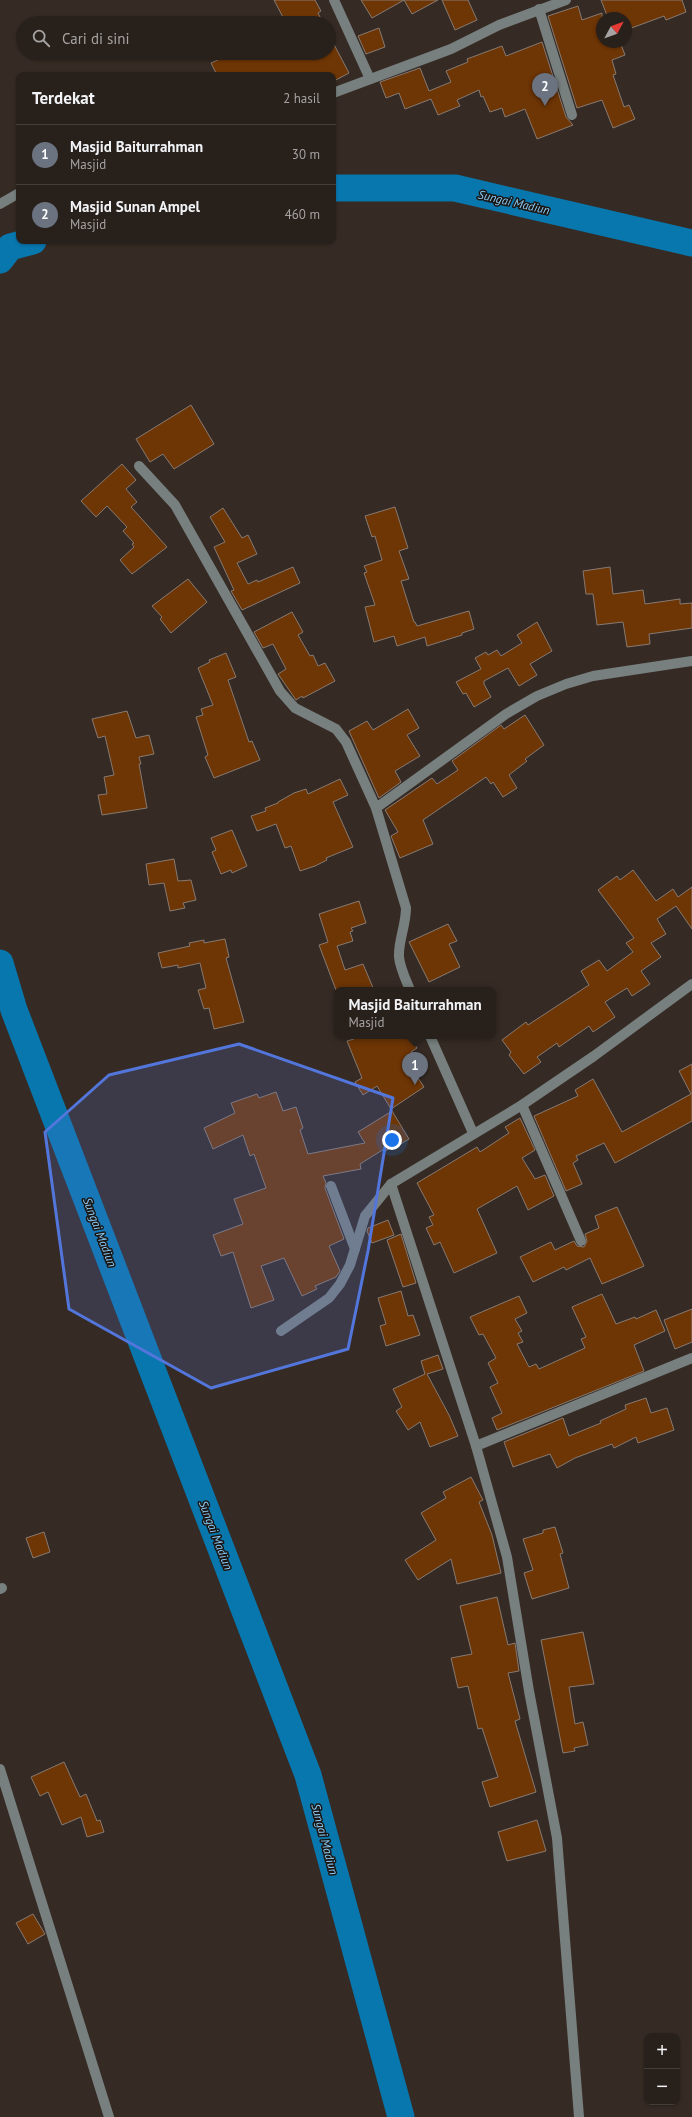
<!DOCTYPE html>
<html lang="id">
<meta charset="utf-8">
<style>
body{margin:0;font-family:"PT Sans",sans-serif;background:#302824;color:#f1f3f6}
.controls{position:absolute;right:12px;bottom:12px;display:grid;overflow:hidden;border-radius:8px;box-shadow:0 1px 3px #0004}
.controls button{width:36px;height:36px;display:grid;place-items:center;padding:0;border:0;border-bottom:1px solid #443e3a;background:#28201b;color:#f1f3f6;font:20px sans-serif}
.compass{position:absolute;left:596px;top:12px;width:36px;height:36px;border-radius:50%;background:#28201b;box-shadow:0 1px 3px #0004;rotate:49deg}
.you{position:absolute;left:392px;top:1140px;width:14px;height:14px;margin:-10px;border:3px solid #fff;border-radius:50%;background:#1a73e8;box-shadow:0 0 0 6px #1a73e833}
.badge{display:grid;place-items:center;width:26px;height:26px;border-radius:50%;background:#f49e89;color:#fff;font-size:13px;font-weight:700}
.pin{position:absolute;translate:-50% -33px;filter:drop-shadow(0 1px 2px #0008)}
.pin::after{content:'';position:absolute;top:21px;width:14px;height:12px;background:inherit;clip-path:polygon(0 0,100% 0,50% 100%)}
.popup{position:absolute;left:334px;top:987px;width:162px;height:52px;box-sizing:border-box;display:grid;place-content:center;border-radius:8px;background:#28201b;filter:drop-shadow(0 1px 3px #0005);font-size:13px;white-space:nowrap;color:#a5a3a3}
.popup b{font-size:15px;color:#f1f3f6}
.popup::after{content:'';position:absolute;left:50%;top:100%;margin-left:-8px;border:8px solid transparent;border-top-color:#28201b}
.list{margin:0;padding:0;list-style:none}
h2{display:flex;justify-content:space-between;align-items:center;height:52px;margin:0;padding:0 16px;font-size:17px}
h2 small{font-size:13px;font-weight:400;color:#a5a3a3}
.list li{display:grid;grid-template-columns:26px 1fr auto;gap:12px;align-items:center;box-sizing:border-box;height:60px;padding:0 16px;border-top:1px solid #443e3a}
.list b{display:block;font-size:15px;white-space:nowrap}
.list p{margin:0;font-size:13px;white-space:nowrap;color:#a5a3a3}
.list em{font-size:13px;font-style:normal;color:#a5a3a3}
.icon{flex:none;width:22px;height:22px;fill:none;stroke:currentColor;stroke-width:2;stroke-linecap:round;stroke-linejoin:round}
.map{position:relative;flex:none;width:692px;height:2117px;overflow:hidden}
.search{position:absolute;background:#28201b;box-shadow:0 1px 3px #0004;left:16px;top:16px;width:320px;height:44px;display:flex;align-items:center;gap:10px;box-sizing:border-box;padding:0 14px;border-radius:22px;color:#a5a3a3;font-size:15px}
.panel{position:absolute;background:#28201b;box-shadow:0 1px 3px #0004;left:16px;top:72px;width:320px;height:172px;border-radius:8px}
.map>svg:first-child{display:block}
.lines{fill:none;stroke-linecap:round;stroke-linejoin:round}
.river{stroke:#0877ae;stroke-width:27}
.building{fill:#6e3505;stroke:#877a72}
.minor{stroke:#777f7f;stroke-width:10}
.marked{fill:#5376dc;fill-opacity:0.2;stroke:#5376dc;stroke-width:3;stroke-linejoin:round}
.labels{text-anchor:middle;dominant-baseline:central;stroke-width:3;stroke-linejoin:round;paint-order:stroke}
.water-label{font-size:12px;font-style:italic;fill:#8bccf8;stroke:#1a1512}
</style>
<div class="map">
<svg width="692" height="2117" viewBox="0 0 692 2117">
<rect width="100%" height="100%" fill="#362b24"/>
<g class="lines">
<!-- river -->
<g class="river">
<path d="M333,188h122l237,55"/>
<path d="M0,260l10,-13 23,-6"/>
<path d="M0,963l14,47 294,765 93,342"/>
</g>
</g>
<!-- building -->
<g class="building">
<path d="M274,0h41l6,11 -3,2 5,10h-37z"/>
<path d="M361,0h77l-26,14 -8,-14 -32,18z"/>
<path d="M442,0h26l9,20 -22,10z"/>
<path d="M601,0h81l4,12 -20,8 -2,-4 -38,14v-12h-18z"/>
<path d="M578,6l4,14 20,-7v29h18l5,13 -13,5 4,14 -3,1 11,32 5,-2 6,14 -22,9 -11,-28 -25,8 -29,-92z"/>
<path d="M379,28l6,19 -19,7 -8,-18z"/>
<path d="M329,35l20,38 -15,8 -1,-6h-116l-6,-12 22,-10h17l2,5 9,-5h68z"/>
<path d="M542,42l24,75 7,8 -36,14 -12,-30 -20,8 -3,-9 -12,4 -7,-16 -2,1 -2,-7 -22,10 3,6 -22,9 -7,-16 -26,10 -6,-16 -13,5 -6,-16 40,-14 9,23 22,-9 -5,-11 22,-9 -1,-3 35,-13 4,10z"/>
<path d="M191,405l23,39 -40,25 -11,-15 -13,8 -14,-23z"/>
<path d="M122,464l14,16 -10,9 11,13 -6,5 36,40 -35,27 -12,-14 14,-13 -2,-3 2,-1 -11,-12 4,-4 -20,-21 -11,11 -15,-16z"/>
<path d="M395,507l13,41 -9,3 10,28 -8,2 13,41h1l2,4 52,-15 5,18 -12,4v2l-35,11 -2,-9 -28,9 -3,-10 -20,6 -9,-35 10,-2 -11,-32 3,-1 -3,-6 18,-6 -7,-24 -3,1 -7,-21z"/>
<path d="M223,508l19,30 6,-3 9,19 -20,9 11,21 9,-4 1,2 35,-15 7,16 -58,27 -11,-19 3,-1 -20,-43 11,-5 -15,-25z"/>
<path d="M610,567l3,27 30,-4 2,14 35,-5v5l12,-1v25l-43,6 1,10 -23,3 -4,-25 -26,3 -4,-31h-7l-3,-23z"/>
<path d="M188,579l19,23 -36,31 -11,-14 2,-2 -10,-11z"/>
<path d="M292,612l11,20 -5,3 12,21 3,-1 5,11 7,-3 10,18 -32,17 -1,-2 -6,4 -18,-26 8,-5 -13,-25 -10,4 -9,-16z"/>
<path d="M537,622l15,29 -22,13 7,11 -18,11 -11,-18 -24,13v3l7,13 -17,10 -8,-14 -3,1 -7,-12 25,-13 -6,-11 11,-6 2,3 9,-5 4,6 21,-13 -5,-8z"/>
<path d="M226,653l10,24 -8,3 21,62 3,-1 8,19 -46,18 -9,-21 3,-2 -12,-38 7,-2 -2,-6 12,-4 -15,-37 12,-6 -1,-2z"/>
<path d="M408,709l11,19 -12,7 13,21 -25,15 6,11 -22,16 -30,-67 18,-10 6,9z"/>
<path d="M127,711l9,27 13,-3 5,19 -15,3 2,7h-2l8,44 -45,7 -4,-20 9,-1 -3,-17 10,-2 -9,-39 -7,2 -6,-19z"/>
<path d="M525,715l19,30 -19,14 2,2 -18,14 8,13 -14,9 -10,-15 -2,2 -5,-7 -63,43 10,24 -33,14 -9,-22 7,-4 -13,-22 47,-32 5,6 21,-14 -6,-9 49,-36 3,4z"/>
<path d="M340,779l8,16 -15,7 20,45 -27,11 1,2 -12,6 -15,5 -9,-25 -6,2 -9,-24 -19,7 -6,-15 15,-5 -1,-3 13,-5v-1l16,-9 12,-4 2,5z"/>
<path d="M232,830l15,36 -15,7 -1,-3 -10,4 -9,-22 4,-2 -5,-12z"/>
<path d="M174,859l4,22 13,-1 5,20 -13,3 2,5 -15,3 -6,-28 -15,2 -3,-21z"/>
<path d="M633,870l23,31 17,-12 5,8 14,-10v42l-16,-23 -19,13 9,15 -15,9 10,14 -20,14 9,13 -18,12 -5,-8 -22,14 10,15 -22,15 -4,-6 -30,21 -2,-4 -20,14 4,5 -17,12 -15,-19 2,-3 -9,-12 24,-18 2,3 61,-40 -8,-14 18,-11 8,11 26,-19 -7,-9 8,-5 -36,-48 19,-14 3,4z"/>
<path d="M359,901l7,22 -15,5 2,3 -3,1 3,9 -16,5 8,24 18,-6 11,26h-38l-17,-45 9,-3 -9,-28z"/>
<path d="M448,924l9,17 -8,3 11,23 -31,15 -20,-40z"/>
<path d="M225,939l4,18 -3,1 18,64 -30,7 -5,-21 -5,1 -6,-19 8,-2 -6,-25 -22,5v-3l-16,3 -4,-15 32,-7 -1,-3 15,-3v3z"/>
<path d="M352,1036h57l8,12 -6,4 12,18 -7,5 8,12 -33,22 -14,-23 -14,9 -8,-13 7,-4 -15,-37 7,-2z"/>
<path d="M692,1064v57l-77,42 -11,-20 -28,13 2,4 -5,3 9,21 -16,7 -32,-75 44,-20 -3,-6 18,-11 29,53 69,-38 -12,-23z"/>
<path d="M276,1092l7,19 13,-4 7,21 -3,2 8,24 57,-11 -7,-11 34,-21 17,28 -12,7 -1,-1 -11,6 -1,-2 -24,15 1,5 -38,7 3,7 -1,5 19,51 -15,7 11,25 -4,6 -21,9 2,3 -15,7 -18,-38 -23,8 13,34 -23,8 -18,-56 -12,4 -8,-21 30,-11 -9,-25 32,-11 -12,-34 -4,2 -7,-21 -30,14 -9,-21 31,-15 -4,-10 26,-9 2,4z"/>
<path d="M520,1118l15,32 -13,8 13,21 10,-4 9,21 -26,14 -11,-24 -40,23 20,44 -43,20 -14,-31 -6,3 -8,-17 7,-3 -4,-8 5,-2 -17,-32 60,-36 3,5 29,-19 -4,-6z"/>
<path d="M617,1207l27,59 -42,18 -12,-26 -24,12 -2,-3 -31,15 -13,-25 31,-15 4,8 19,-9 3,5 7,1 3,-6 -2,-7 14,-6 -4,-12z"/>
<path d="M388,1220l6,15 -22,8 -5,-12 1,-3z"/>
<path d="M401,1234l15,49 -13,4 -16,-47z"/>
<path d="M401,1291l7,25 5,-1 7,20 -34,11 -6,-20 6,-2 -8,-26z"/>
<path d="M602,1294l14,30 19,-7 1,2 20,-9 9,21 -31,14 10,26 -147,59 -5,-12 10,-5 -12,-26 8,-4 -10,-20 8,-5 -13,-24 -4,1 -9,-18 49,-21 8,17 -12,6 7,12 -4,2 5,9 -6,2 12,23 7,-3 3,5 46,-21 -4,-9 5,-2 -14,-30z"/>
<path d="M692,1309v33l-17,7 -11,-29z"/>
<path d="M438,1355l5,14 -16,5 22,41 9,21 -28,11 -10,-25 -12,8 -12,-19 6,-4 -9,-18 32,-15 -4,-13z"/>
<path d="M646,1398l5,15 16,-5 7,22 -36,13 -2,-6 -22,11 -2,-4 -37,14 -18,10 -7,-14 -37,13 -9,-25 59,-24 6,18 32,-13 -1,-2 26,-12 -1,-4z"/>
<path d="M471,1477l12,23 -4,2 13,33 9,38 -44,11 -6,-25 -33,21 -13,-20 31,-20 -15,-27 25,-15 -3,-6z"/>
<path d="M555,1527l8,26 -3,1 9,34 -37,11 -8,-26 9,-3 -10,-31 20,-6v-3z"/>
<path d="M44,1532l6,20 -17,6 -7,-20z"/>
<path d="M497,1597l11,48 7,-2 4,28 -11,2 12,46 -5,2 21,71 -46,15 -8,-25 16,-5 -16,-49 -4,1 -10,-43 -10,2 -7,-30 21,-4 -12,-48z"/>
<path d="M583,1632l11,52 -25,3 6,37 8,-2 5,23 -14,3 1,3 -12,2 -22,-113z"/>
<path d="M64,1762l16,35 6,-3 11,27 3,-1 4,12 -17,5 -6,-20 -19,8 -14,-33 -8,4 -9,-19z"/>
<path d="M537,1820l9,31 -39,10 -9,-29z"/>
<path d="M33,1914l12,20 -17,10 -12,-21z"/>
</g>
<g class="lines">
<!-- minor -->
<g class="minor">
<path d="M334,0l36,79"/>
<path d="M539,9l33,106"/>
<path d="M333,93l118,-44 48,-24 67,-25"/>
<path d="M0,204l19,-11"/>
<path d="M139,466l36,39 105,186 15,17 41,21 10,13 30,66 30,100c0,17 -8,34 -7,49 1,11 7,23 11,33"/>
<path d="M376,808l130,-94 31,-18 29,-12 27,-8 99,-15"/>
<path d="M430,1036l43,97"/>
<path d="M522,1105l59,136"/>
<path d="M331,1186l24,63"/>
<path d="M281,1331l48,-33 11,-14 10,-19 15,-49 26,-32"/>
<path d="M476,1446l216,-88"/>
<path d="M0,1589l2,-1"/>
<path d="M0,1769l109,348"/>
<path d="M579,2117l-22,-279 -28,-147 -22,-134 -31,-111 -85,-262 131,-79 72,-49 98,-72"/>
</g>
</g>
<!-- marked area -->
<path class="marked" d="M239,1044l154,54 -25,153 -20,98 -137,39 -142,-79 -24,-177 64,-57z"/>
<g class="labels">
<!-- water labels -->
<g class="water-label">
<text transform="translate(514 202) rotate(13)">Sungai Madiun</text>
<text transform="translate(100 1232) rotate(69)">Sungai Madiun</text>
<text transform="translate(216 1535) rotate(69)">Sungai Madiun</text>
<text transform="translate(325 1839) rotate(75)">Sungai Madiun</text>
</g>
</g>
</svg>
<div class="controls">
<button>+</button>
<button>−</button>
</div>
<svg class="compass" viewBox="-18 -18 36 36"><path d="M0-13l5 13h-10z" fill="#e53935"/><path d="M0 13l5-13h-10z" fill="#a5a3a3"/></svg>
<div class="you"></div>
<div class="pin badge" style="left:415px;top:1085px;background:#6b7280">1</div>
<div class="popup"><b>Masjid Baiturrahman</b>Masjid</div>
<div class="pin badge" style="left:545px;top:106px;background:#6b7280">2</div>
<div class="search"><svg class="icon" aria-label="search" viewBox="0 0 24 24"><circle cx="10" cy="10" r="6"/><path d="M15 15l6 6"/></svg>Cari di sini</div>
<section class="panel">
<h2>Terdekat<small>2 hasil</small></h2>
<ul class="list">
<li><span class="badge" style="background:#6b7280">1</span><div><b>Masjid Baiturrahman</b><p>Masjid</p></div><em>30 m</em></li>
<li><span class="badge" style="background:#6b7280">2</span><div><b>Masjid Sunan Ampel</b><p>Masjid</p></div><em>460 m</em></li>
</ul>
</section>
</div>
